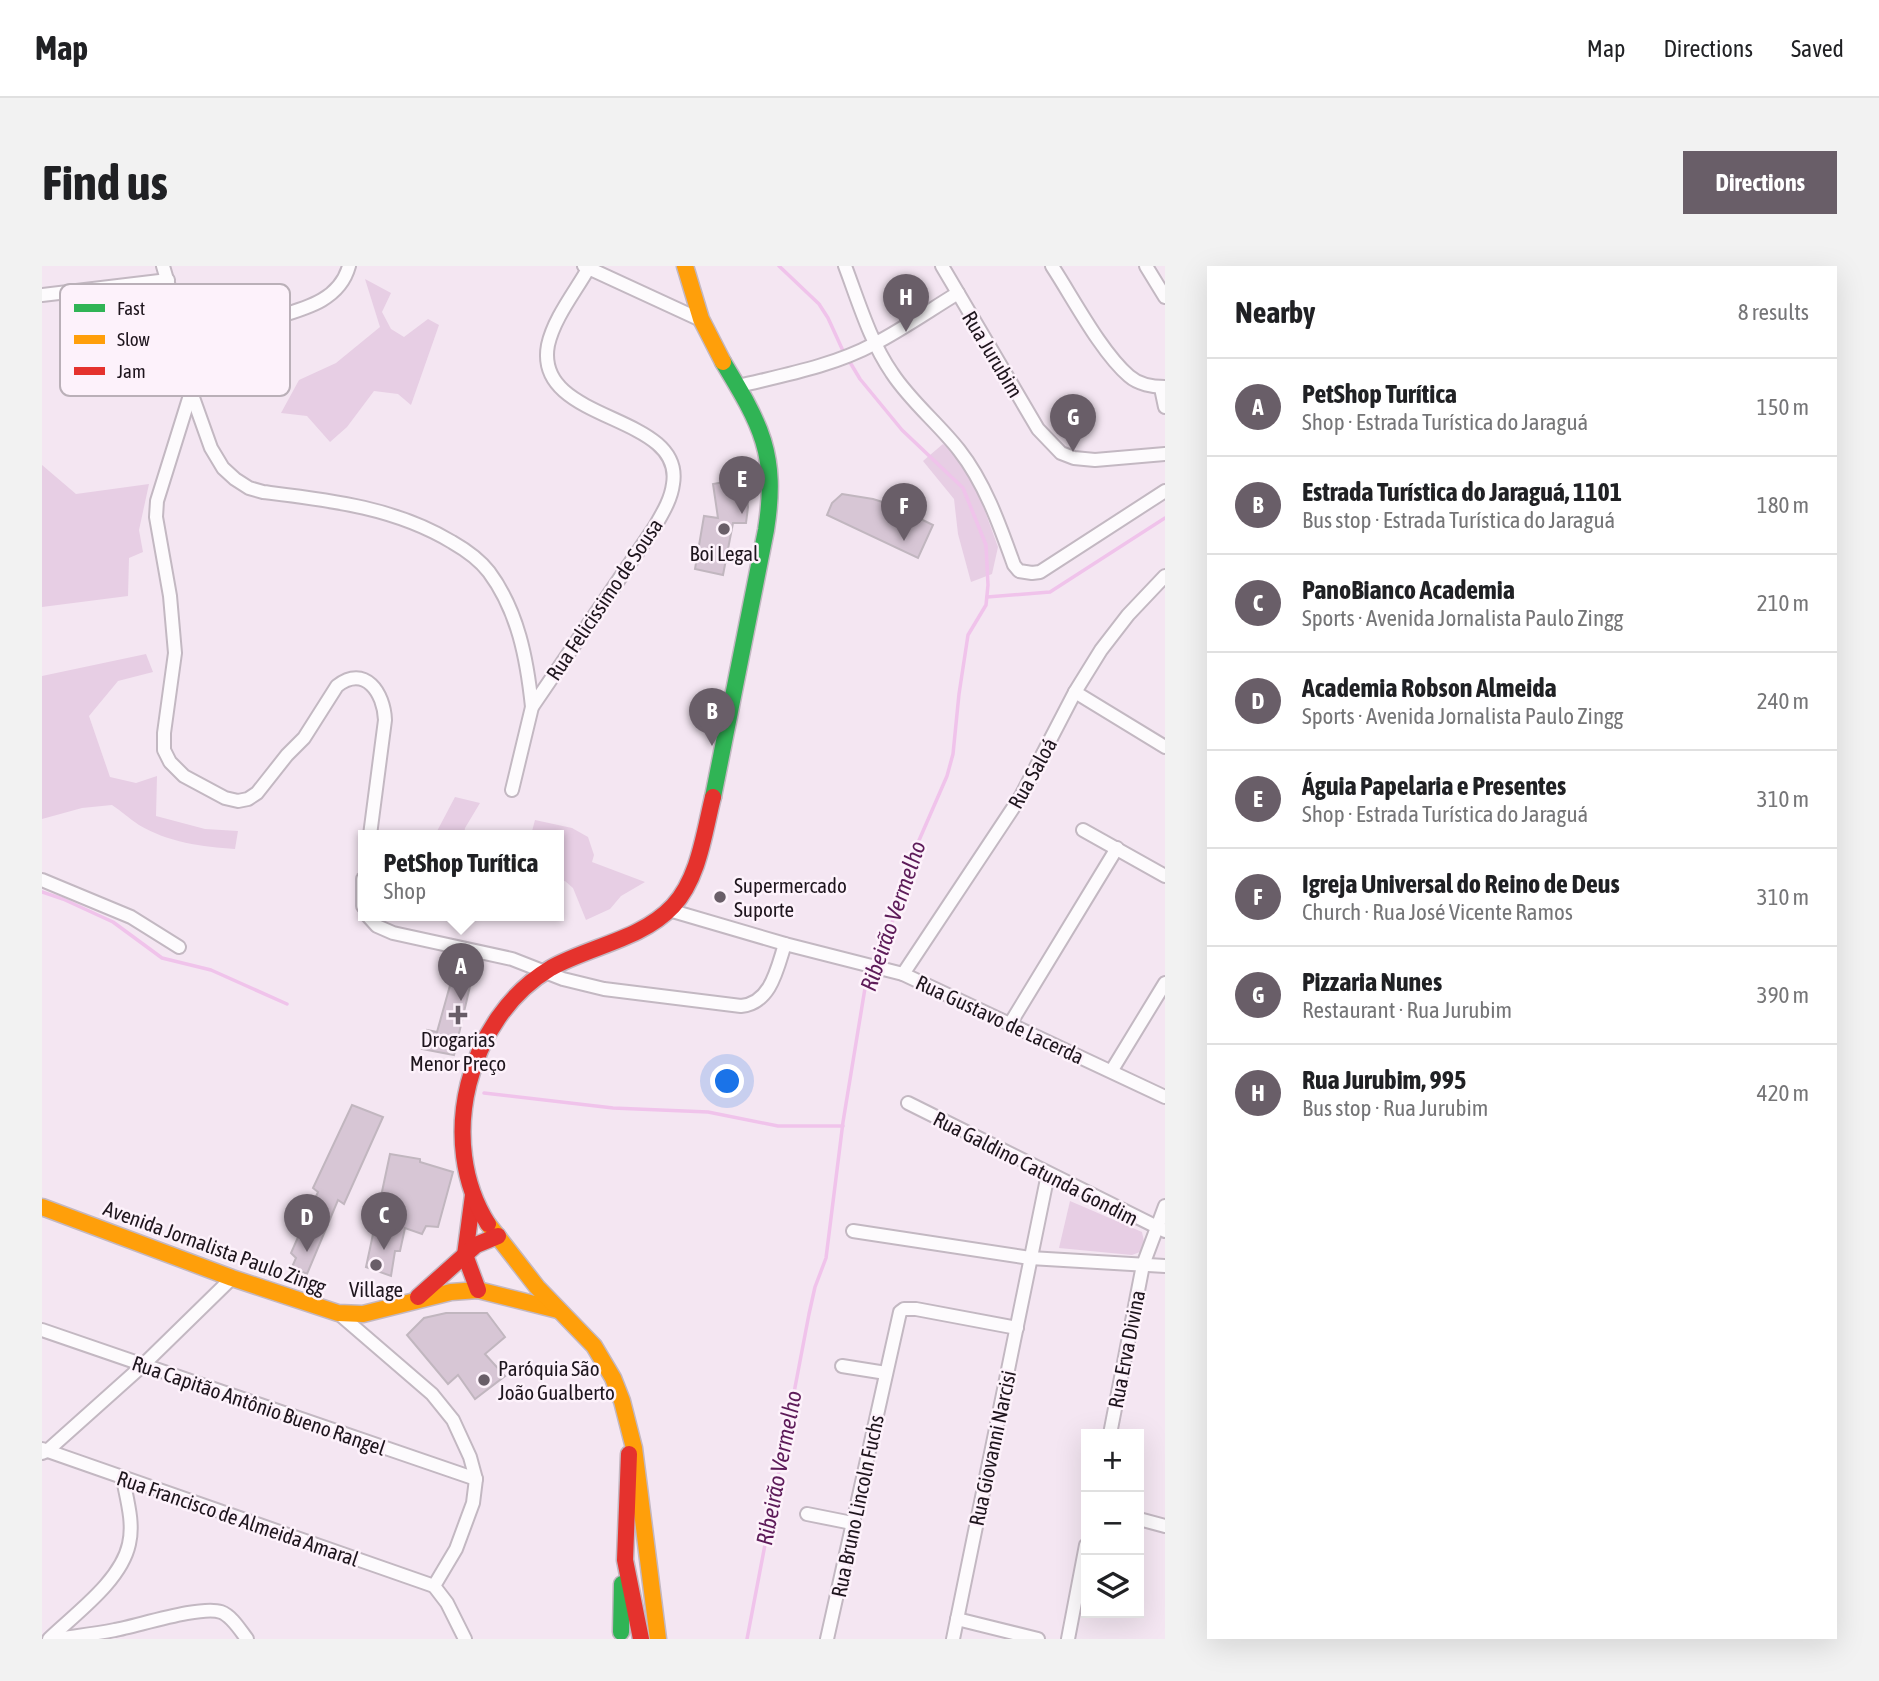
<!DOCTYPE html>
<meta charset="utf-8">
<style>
body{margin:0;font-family:"Asap Condensed",sans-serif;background:#f2f2f2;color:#202124}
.controls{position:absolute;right:21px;bottom:21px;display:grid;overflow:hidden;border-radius:0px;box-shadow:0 7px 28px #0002}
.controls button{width:63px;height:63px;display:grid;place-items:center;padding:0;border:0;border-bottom:2px solid #e0e0e0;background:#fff;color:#202124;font:35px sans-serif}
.you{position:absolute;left:686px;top:816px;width:24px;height:24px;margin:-18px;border:5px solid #fff;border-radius:50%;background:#1a73e8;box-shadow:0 0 0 10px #1a73e833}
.badge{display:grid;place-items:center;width:46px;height:46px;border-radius:50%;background:#695e68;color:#fff;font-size:23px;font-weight:700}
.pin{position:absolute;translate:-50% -58px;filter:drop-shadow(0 2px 4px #0008)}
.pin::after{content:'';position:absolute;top:37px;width:24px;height:21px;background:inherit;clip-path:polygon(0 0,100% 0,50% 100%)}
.popup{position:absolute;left:316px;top:564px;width:206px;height:91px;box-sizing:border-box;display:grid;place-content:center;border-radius:0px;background:#fff;filter:drop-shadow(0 2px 5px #0005);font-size:23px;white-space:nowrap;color:#757577}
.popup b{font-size:26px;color:#202124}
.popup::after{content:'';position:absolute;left:50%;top:100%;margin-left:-14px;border:14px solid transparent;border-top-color:#fff}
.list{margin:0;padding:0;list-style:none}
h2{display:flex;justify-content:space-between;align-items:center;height:91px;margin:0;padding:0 28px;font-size:30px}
h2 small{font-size:23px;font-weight:400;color:#757577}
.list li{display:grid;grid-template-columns:46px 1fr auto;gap:21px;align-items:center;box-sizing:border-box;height:98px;padding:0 28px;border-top:2px solid #e0e0e0}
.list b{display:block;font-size:26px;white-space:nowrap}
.list p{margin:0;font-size:23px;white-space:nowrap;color:#757577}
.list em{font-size:23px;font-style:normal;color:#757577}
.icon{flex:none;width:38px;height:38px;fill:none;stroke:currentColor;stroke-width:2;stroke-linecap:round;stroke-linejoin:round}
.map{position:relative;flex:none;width:1123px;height:1373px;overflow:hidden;border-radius:0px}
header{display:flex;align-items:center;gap:42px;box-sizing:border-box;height:98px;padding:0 35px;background:#fff;border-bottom:2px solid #e0e0e0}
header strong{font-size:33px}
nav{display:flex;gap:38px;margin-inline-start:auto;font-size:24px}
.intro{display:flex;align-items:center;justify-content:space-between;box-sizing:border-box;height:168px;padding:0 42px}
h1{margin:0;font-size:49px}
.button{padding:18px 32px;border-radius:0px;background:#695e68;color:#fff;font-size:24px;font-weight:700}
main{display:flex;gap:42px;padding:0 42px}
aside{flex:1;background:#fff;border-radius:0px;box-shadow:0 7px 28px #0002}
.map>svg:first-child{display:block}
.green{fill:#e7cee4}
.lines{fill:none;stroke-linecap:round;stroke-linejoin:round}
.stream{stroke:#f0c3eb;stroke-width:3.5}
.building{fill:#d7c6d5;stroke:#c1b6bf;stroke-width:2}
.street-casing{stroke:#c3b8c2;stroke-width:16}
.fast-casing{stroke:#c3b8c2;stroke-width:19}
.slow-casing{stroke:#c3b8c2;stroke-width:19}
.jam-casing{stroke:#c3b8c2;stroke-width:19}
.street{stroke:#fdfbfd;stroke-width:12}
.fast{stroke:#30b455;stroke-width:16}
.slow{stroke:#ff9f0a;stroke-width:16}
.jam{stroke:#e5322d;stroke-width:16}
.poi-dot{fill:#695e68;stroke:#fdf2fb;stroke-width:2.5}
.labels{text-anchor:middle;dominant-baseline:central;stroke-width:5;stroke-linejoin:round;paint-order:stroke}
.street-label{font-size:21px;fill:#1e151d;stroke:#fdf2fb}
.poi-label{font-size:21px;fill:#1e151d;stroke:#fdf2fb}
.water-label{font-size:23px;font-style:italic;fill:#5d1b59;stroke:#fdf2fb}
.key{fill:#fdf2fb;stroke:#bab0b8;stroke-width:2}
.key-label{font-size:19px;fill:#1e151d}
</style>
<header>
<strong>Map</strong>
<nav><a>Map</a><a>Directions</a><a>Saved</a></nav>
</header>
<div class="intro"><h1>Find us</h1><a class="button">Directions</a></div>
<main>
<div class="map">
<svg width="1123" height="1373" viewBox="0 0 1123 1373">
<rect width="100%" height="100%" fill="#f4e6f2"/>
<!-- green -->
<g class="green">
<path d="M323,13l26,14 -9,19 9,17 13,8 24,-18 11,6 -28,80 -13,-11 -24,-3 -27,36 -17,15 -23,-26 -26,-3 18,-33 37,-17 44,-36z"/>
<path d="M901,178l16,11 15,26 24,66 -6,27 -21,8 -13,-48 -4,-35 -31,-38z"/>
<path d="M0,199l34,29 73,-10 -10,46 4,22 -14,6 -1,38 -86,11z"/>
<path d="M104,388l7,18 -35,9 -29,35 21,61 26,6 21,-7 -1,40 49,13 33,2 -3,18c-32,-2 -68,-7 -96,-24 -9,-6 -18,-14 -27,-20l-30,3 -40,11v-143z"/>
<path d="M413,531l25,6 -15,25 -1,7h-29z"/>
<path d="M493,554l37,8 16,9 6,18 -2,7 53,20 -24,14 -11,13 -24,11 -13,-32 -8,-7 -6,1v-47h-28z"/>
<path d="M1028,935l72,31 3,14 -5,6 -8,3 -73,-7z"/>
</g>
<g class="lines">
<!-- stream -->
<g class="stream">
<path d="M737,0l40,38 9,14 16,35"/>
<path d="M806,93l12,20 42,51 61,58 23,57 2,40 -2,20 -18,30 -9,59 -6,60 -6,22 -37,85 -27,93 -7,10"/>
<path d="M945,331l63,-5 115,-74"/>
<path d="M0,626l21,7 50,23 49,36 49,12 76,34"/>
<path d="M442,827l129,15 95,4 70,14h65"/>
<path d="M705,1373l62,-325 6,-27 11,-29 17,-136 24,-146 4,-6"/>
</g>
</g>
<!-- building -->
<g class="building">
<path d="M703,212l3,29 -2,16h-13l-10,52 -28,-6 9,-53 14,2 -5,-34z"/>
<path d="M800,228l31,5 19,6 41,20 -15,33 -91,-43 5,-12z"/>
<path d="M414,698l18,5 -20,86 -32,-6 5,-19 10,2z"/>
<path d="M310,839l31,12 -39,87 -6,-4 -31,74 -15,-7 4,-9 -5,-5 27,-61 -5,-4z"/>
<path d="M348,888l30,5v3l33,10 -15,55 -12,-1 -4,8 -17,-6 -5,23h-5l-4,25 -25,-9z"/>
<path d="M404,1047h41l18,24 -20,17 20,22 -30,23 -17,-24 -10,9 -41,-49 17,-17z"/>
</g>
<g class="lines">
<!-- street casing -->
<g class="street-casing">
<g id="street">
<path d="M121,0l28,96v30l20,56 12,20 12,11 14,9 14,4c65,8 131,15 189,50 14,8 27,17 37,30 29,39 38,87 43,135"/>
<path d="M542,0l117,54"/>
<path d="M803,0c14,37 25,75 47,107 19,29 46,50 67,77 26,33 41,76 55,115l5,6 13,2 8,-1 125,-81"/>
<path d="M900,0l16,27"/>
<path d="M1010,0c21,32 49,86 77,110 9,8 24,11 36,11"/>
<path d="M1104,0l19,31"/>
<path d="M0,29l126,-15"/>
<path d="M149,96c18,-12 37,-26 56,-35 37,-16 90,-17 102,-61"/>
<path d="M697,120c45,-11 94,-20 135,-42 29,-15 56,-34 84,-51l80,136 23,24 13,5 21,2 70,-6"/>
<path d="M1119,122l4,19"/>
<path d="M149,126l-34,109 -1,16 14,79 5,57 -11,80v17l6,12 14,14 41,22 13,3 10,-2 9,-6 30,-38 17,-17 33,-52c28,-22 47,7 48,34l-15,115"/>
<path d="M1033,426l90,55"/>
<path d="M470,524l20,-83 122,-179c8,-14 17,-28 19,-44 12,-72 -140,-60 -125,-139 6,-27 27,-53 40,-76"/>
<path d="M1041,564l82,46"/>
<path d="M321,613v27"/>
<path d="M0,614l89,37 48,30"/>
<path d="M627,644l116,34 118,30 262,123"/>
<path d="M325,649l10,11 16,7 119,26 51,20 41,10 137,17c30,-3 36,-37 44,-62"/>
<path d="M861,708l118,-178 54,-104 26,-42 27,-35 37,-39"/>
<path d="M968,758l107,-176"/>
<path d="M1070,804l53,-87"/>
<path d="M866,837l257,128"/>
<path d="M811,965l177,27 135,8"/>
<path d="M296,1047l94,81 21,26 17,37 6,22 -3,24 -17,46 -22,37 13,17 18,36"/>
<path d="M0,1064l434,149"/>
<path d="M800,1100l44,7"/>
<path d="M1068,1168l33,-169 22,-59"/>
<path d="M0,1183l392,137"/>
<path d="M0,1187l5,-2 95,-85 90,-88"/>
<path d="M765,1248l45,9"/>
<path d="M1097,1253l26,7"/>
<path d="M915,1353l81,20"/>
<path d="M7,1373c27,-26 72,-58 80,-95 5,-21 -2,-44 -6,-65"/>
<path d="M14,1373c20,-3 39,-5 59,-9 23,-4 86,-25 106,-18 11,4 19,18 26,27"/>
<path d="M785,1373l73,-327 4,-3h12l101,19"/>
<path d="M911,1373l95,-465"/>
<path d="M1026,1373l18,-94"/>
</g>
</g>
<!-- fast casing -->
<g class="fast-casing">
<g id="fast">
<path d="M671,531l53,-267c12,-76 -5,-105 -43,-168"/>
<path d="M579,1366l1,-48"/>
</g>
</g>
<!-- slow casing -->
<g class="slow-casing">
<g id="slow">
<path d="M643,0l16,53 22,43"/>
<path d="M0,941l190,71 106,35 25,1 88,-22 27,-2 80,20"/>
<path d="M446,958l49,63 57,59 19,32 9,23 12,47 24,191"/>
</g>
</g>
<!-- jam casing -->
<g class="jam-casing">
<g id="jam">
<path d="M431,929l-8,60 13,35"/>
<path d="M446,958c-52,-82 -21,-206 63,-256 39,-22 90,-28 122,-62 26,-28 31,-73 40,-109"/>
<path d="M376,1031l58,-52 22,-9"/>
<path d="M587,1188l-4,106 16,79"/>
</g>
</g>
<!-- street -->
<use href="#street" class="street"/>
<!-- fast -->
<use href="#fast" class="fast"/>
<!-- slow -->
<use href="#slow" class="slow"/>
<!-- jam -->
<use href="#jam" class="jam"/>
</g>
<!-- markers -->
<g class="poi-dot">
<circle cx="682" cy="263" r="7"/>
<circle cx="678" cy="631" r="7"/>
<path d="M412.5 738.5h7v7h7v7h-7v7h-7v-7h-7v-7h7z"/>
<circle cx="334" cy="999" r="7"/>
<circle cx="442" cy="1114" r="7"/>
</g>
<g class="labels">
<!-- street labels -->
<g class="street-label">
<text transform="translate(951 88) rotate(59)">Rua Jurubim</text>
<text transform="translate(562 333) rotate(-56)">Rua Felicissimo de Sousa</text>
<text transform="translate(990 507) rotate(-61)">Rua Saloá</text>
<text transform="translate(958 753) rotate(25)">Rua Gustavo de Lacerda</text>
<text transform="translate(994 902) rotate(27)">Rua Galdino Catunda Gondim</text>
<text transform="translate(173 981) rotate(20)">Avenida Jornalista Paulo Zingg</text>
<text transform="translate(1084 1083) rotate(-79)">Rua Erva Divina</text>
<text transform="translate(217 1139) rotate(19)">Rua Capitão Antônio Bueno Rangel</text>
<text transform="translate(950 1182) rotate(-78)">Rua Giovanni Narcisi</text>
<text transform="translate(815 1240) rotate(-78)">Rua Bruno Lincoln Fuchs</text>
<text transform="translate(196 1252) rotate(19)">Rua Francisco de Almeida Amaral</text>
</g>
<!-- poi labels -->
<g class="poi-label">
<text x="682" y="287">Boi Legal</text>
<text x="692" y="619" text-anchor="start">Supermercado<tspan x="692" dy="24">Suporte</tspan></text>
<text x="416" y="773">Drogarias<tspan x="416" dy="24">Menor Preço</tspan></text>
<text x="334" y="1023">Village</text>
<text x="456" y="1102" text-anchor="start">Paróquia São<tspan x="456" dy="24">João Gualberto</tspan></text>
</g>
<!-- water labels -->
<g class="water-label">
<text transform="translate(851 650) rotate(-71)">Ribeirão Vermelho</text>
<text transform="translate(737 1202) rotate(-79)">Ribeirão Vermelho</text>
</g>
</g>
<!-- legend -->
<rect x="18" y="18" width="230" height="112" rx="10" class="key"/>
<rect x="32" y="38" width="31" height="8" fill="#30b455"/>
<rect x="32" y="69" width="31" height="9" fill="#ff9f0a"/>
<rect x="32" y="101" width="31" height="8" fill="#e5322d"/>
<g class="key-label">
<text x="75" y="49">Fast</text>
<text x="75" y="80">Slow</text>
<text x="75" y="112">Jam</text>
</g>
</svg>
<div class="controls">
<button>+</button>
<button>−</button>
<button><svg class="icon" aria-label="layers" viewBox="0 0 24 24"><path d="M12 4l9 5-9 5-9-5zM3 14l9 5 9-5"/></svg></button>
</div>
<div class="you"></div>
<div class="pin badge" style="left:419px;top:735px">A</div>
<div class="popup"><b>PetShop Turítica</b>Shop</div>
<div class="pin badge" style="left:670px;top:480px">B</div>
<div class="pin badge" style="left:342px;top:984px">C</div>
<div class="pin badge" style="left:265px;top:986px">D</div>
<div class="pin badge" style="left:700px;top:248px">E</div>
<div class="pin badge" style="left:862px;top:275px">F</div>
<div class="pin badge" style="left:1031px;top:186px">G</div>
<div class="pin badge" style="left:864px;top:66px">H</div>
</div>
<aside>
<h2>Nearby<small>8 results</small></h2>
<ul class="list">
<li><span class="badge">A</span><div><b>PetShop Turítica</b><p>Shop · Estrada Turística do Jaraguá</p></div><em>150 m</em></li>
<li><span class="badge">B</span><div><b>Estrada Turística do Jaraguá, 1101</b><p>Bus stop · Estrada Turística do Jaraguá</p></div><em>180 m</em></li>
<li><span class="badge">C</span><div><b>PanoBianco Academia</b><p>Sports · Avenida Jornalista Paulo Zingg</p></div><em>210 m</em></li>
<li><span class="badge">D</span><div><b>Academia Robson Almeida</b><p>Sports · Avenida Jornalista Paulo Zingg</p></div><em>240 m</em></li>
<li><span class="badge">E</span><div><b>Águia Papelaria e Presentes</b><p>Shop · Estrada Turística do Jaraguá</p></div><em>310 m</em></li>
<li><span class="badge">F</span><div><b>Igreja Universal do Reino de Deus</b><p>Church · Rua José Vicente Ramos</p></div><em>310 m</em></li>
<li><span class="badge">G</span><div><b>Pizzaria Nunes</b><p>Restaurant · Rua Jurubim</p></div><em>390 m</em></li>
<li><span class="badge">H</span><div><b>Rua Jurubim, 995</b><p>Bus stop · Rua Jurubim</p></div><em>420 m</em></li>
</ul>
</aside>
</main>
